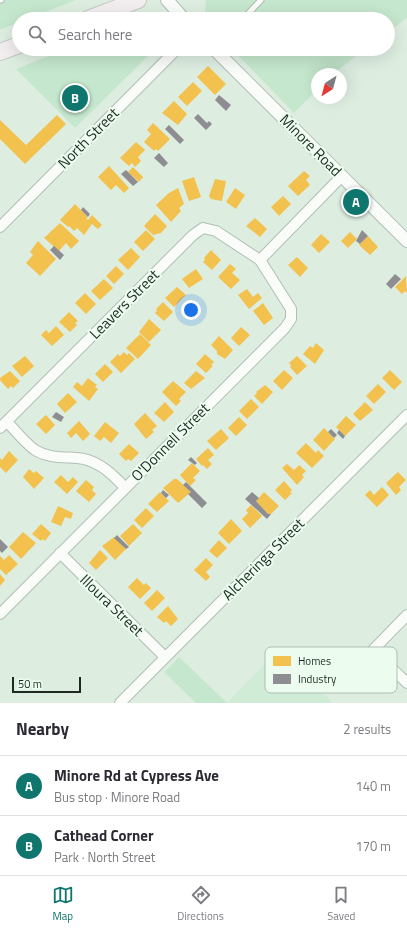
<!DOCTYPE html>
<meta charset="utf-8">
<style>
body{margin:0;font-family:"Titillium Web",sans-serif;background:#f7f7f7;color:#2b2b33}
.compass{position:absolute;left:311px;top:68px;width:36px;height:36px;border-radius:50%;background:#fff;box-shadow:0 4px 16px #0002;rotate:216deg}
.scale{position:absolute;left:12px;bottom:10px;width:69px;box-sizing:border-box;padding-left:4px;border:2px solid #1e2921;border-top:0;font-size:11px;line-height:14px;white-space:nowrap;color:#1e2921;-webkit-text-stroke:3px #ecfdf0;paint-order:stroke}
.you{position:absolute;left:191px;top:310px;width:14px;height:14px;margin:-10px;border:3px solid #fff;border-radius:50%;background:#1a73e8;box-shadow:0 0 0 6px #1a73e833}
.badge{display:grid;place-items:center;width:26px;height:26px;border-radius:50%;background:#0f766e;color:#fff;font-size:13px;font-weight:700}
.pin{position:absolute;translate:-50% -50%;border:2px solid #fff;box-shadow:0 1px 4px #0006}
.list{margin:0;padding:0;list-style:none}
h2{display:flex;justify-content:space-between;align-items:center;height:52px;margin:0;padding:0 16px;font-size:17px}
h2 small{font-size:13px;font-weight:400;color:#7c7c81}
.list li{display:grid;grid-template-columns:26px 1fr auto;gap:12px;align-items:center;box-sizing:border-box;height:60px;padding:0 16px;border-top:1px solid #e1e1e2}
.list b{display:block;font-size:15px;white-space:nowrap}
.list p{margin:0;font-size:13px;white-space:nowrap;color:#7c7c81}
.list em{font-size:13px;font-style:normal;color:#7c7c81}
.icon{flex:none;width:22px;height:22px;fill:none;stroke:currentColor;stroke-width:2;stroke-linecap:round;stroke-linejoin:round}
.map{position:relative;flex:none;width:407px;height:703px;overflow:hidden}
.search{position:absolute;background:#fff;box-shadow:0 4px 16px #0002;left:12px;right:12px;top:12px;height:44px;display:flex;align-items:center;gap:10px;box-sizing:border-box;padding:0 14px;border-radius:22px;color:#7c7c81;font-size:15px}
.sheet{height:172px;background:#fff}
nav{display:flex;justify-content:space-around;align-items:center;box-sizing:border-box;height:56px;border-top:1px solid #e1e1e2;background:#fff;font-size:11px;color:#7c7c81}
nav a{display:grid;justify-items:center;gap:2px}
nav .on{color:#0f766e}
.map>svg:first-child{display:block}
.built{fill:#d0ebd6}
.green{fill:#c5e7cd}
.homes{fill:#f2c14e}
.industry{fill:#8d8d92}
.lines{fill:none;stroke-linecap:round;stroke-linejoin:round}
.service-casing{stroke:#b0beb4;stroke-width:7}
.minor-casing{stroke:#b0beb4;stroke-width:12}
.tertiary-casing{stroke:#b0beb4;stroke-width:14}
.trunk-casing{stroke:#c2cac4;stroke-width:18}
.service{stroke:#fafcfa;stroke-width:5}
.minor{stroke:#fafcfa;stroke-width:10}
.tertiary{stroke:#fafcfa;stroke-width:12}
.trunk{stroke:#f2eef0;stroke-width:16}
.labels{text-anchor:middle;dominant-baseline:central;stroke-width:4;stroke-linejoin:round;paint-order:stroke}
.street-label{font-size:15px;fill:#1e2921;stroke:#ecfdf0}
.key{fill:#ecfdf0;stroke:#aebdb2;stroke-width:1}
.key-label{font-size:11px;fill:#1e2921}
</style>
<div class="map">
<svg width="407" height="703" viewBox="0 0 407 703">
<rect width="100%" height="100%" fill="#ddeee1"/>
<!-- built -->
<path class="built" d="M279,649l54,54h-106z"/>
<!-- green -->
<g class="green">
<path d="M0,0h76l-49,19h-8v3l-19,8z"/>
<path d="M206,0h201v18l-19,14v-13h-184z"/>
<path d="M66,49h89l-80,79 -59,-59z"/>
<path d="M232,49h133l-32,25h-16v16l-23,23z"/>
<path d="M179,657l48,46h-31l-32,-31z"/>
</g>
<!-- homes -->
<g class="homes">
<path d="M208,66l18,18 -11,11 -18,-18z"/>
<path d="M193,82l9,9 -15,15 -9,-9z"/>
<path d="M174,101l13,13 -9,11 -16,-12z"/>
<path d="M57,115l9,9 -41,40 -25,-25v-19l26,25z"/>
<path d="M153,123l17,16 -12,12 -2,-2 -2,2 -10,-9 7,-8 -4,-4z"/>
<path d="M136,142l9,8 -7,7 3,4 -6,6 -3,-4 -3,3 -9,-8z"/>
<path d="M109,166l20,22 -5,5 -8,-8 -5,5 -13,-13z"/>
<path d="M133,167l10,10 -4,5 -11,-10z"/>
<path d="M304,171l6,5 -4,4 4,5 -12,11 -10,-10z"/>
<path d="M194,177l7,20 -12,4 -7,-20z"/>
<path d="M215,179l11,2 -4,20 -11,-2 -2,-3z"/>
<path d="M178,188l6,16 -5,4 2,3 -10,11 -15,-17 13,-12z"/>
<path d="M235,188l10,7 -9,14 -10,-7z"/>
<path d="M283,196l8,8 -12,12 -8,-9z"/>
<path d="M75,204l13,13 -2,1 2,2 4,-5 10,10 -4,4 -6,-5 -8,11 -7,-7 -3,3 -5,-5 -1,1 -8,-7z"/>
<path d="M155,214l12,12 -6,7 -8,2 -9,-9z"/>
<path d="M255,218l12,11 -7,8 -14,-11z"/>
<path d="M60,223l19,18 -8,8 -5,-6 -7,8 -15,-13z"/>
<path d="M146,230l9,9 -12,12 -9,-9z"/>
<path d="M350,232l7,7 -9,9 -7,-7z"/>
<path d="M321,234l9,8 -11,11 -8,-8z"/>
<path d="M368,236l10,11 -8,8 -11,-10z"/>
<path d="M38,241l18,18 -16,17 -14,-13 7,-8 -3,-3z"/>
<path d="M131,248l9,9 -12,13 -10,-10z"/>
<path d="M211,250l10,10 -9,10 -9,-8 2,-3 -1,-1z"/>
<path d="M297,257l11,11 -8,9 -12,-12z"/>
<path d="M230,264l6,5 -4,4 8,7 -9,9 -13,-12z"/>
<path d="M116,266l8,8 -10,10 -8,-8z"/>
<path d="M196,269l7,10 -14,9 -7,-9z"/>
<path d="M406,276l1,17 -2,-2 -3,3 -7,-7z"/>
<path d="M104,279l9,9 -13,12 -9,-9z"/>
<path d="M177,287l9,8 -12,12 -9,-9z"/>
<path d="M247,289l6,8 5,-4 4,5 -13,11 -11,-14z"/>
<path d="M85,293l11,11 -10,10 -11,-11z"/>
<path d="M163,302l10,10 -9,9 -9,-8 2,-2 -1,-2z"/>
<path d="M263,303l10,15 -9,7 -11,-14z"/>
<path d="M69,312l9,9 -3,2 2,2 -7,7 -11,-10z"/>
<path d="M149,319l12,11 -12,12 -10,-10z"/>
<path d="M56,326l8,9 -12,11 -11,-11 5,-5 3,3z"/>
<path d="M241,327l9,8 -11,11 -8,-8z"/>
<path d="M140,334l11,11 -13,14 -12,-11z"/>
<path d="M219,336l14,14 -8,9 -8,-5v-3l-6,-6z"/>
<path d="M316,343l8,7 -9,14 -12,-10 7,-8 3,2z"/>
<path d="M124,352l3,3 2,-2 6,6 -14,14 -11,-11 8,-8 2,2z"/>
<path d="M205,354l9,8 -3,3 2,1 -7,7 -10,-9z"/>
<path d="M25,356l9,10 -12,11 -10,-11z"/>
<path d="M297,356l10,10 -10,9 -7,-8 1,-2 -2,-2z"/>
<path d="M105,364l8,8 -10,10 -8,-8z"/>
<path d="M284,370l9,8 -11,12 -9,-9z"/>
<path d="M390,370l12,12 -8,8 -12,-12z"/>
<path d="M10,371l10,10 -7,7 -2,-2 -3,3 -8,-9v-2z"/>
<path d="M196,371l9,7 -14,11 -7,-6z"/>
<path d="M88,378l9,7 -2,2 3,2 -9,12 -16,-14 4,-5 5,4z"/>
<path d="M173,381l13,11 -7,7 2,2 -5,5 -14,-14z"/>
<path d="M378,384l8,8 -12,12 -8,-8z"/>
<path d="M265,385l8,7 -11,12 -8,-8 3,-3 -1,-1z"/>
<path d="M68,393l9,9 -12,11 -8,-9z"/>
<path d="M251,399l8,8 -12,12 -8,-8z"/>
<path d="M165,402l9,10 -10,10 -10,-9z"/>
<path d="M365,402l8,8 -13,11 -7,-7z"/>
<path d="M145,413l12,13 -5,4 2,2 -8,7 -12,-15z"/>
<path d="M46,415l9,10 -9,9 -10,-10z"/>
<path d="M346,416l10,9 -11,11 -9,-9z"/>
<path d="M239,417l8,8 -11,11 -8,-8z"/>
<path d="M79,421l11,13 -7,7 -7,-8 -5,5 -4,-5z"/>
<path d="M105,422l14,11 -8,10 -7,-6 -4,4 -6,-5z"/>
<path d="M324,428l11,11 -11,12 -11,-11z"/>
<path d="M221,429l8,9 -13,12 -9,-9z"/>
<path d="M306,443l10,10 2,-3 6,6 -12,12 -16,-15z"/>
<path d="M129,444l10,9 -8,8 -3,-2 -2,2 -7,-7z"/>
<path d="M208,448l6,7 -6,5 4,4 -5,5 -4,-4 -1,1 -6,-7z"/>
<path d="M9,451l9,9 -12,13 -6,-6v-9l2,2z"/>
<path d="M192,463l8,8 -7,7 3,2 -6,6 -10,-11z"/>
<path d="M287,464l7,6 5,-5 7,6 -4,4 2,2 -7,8 -15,-17z"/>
<path d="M29,469l5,4 2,-2 8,7 -10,11 -11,-12z"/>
<path d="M398,472l8,8 -7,7 2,3 -5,5 -10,-12z"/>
<path d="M61,475l7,7 5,-5 5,5 -11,12 -13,-12z"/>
<path d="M174,479h3l14,13 -13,11 -15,-15z"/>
<path d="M86,480l8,7 -2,3 4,4 -7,8 -13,-11z"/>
<path d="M284,481l8,9 -2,2 2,1 -7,7 -10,-10z"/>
<path d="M382,487l7,8 -12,12 -12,-12 5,-5 4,5z"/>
<path d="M160,492l9,9 -12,11 -9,-8z"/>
<path d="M264,492l15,14 -8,8h-3l-12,-13z"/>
<path d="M251,505l11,11 -12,12 -8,-9 6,-6 -2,-3z"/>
<path d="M58,506l15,7 -2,6 -6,-2 -4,9 -10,-4z"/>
<path d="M146,508l8,8 -12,12 -8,-8z"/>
<path d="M231,519l11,12 -13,13 -11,-11z"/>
<path d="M41,524l10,9 -6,8 -2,-2 -2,2 -9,-7z"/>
<path d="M133,524l9,9 -13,13 -9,-10z"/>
<path d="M23,532l13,11 -15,16 -12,-12z"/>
<path d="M114,537l12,12 -11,11 -13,-14z"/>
<path d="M219,540l8,8 -10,10 -8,-7z"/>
<path d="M100,550l8,8 -12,12 -7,-7z"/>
<path d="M9,555l9,9 -12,11 -6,-6v-13l4,4z"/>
<path d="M206,558l7,7 -7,7 4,5 -4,4 -12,-11z"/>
<path d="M0,574l5,6 -5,6z"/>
<path d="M137,578l7,7 2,-2 5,5 -11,11 -12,-12z"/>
<path d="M157,590l8,8 -13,13 -8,-8z"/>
<path d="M168,606l10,13 -7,7 -5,-5 -2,2 -7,-6z"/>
</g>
<!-- industry -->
<g class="industry">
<path d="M219,95l12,10 -5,6 -11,-11z"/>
<path d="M198,114l9,9 2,-2 3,3 -6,6 -12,-12z"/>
<path d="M169,125l15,15 -4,4 -15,-15z"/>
<path d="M159,153l9,10 -4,4 -10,-9z"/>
<path d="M126,170l12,12 -5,4 -12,-12z"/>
<path d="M83,207l7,7 -2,3 -7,-7z"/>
<path d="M362,230l6,6 -8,8 -4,-3z"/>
<path d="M54,246l10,9 -4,5 -10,-10z"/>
<path d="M395,274l6,5 -10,10 -5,-5z"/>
<path d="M56,412l8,5 -3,5 -9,-5z"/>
<path d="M331,429l6,6 -3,3 -6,-6z"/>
<path d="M339,430l6,6 -2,3 -6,-6z"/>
<path d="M191,457l6,6 -2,2 -7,-5z"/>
<path d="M186,482l21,21 -5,5 -14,-14 3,-2 -8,-7z"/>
<path d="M163,490l6,5 -3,3 -5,-5z"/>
<path d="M252,492l7,6 -3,3 12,13h3l-4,5 -22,-20z"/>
<path d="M117,535l12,12 -3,2 -12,-11z"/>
<path d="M0,539l8,8 -6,6 -2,-2z"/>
</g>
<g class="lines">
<!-- service casing -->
<g class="service-casing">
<g id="service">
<path d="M0,0h1"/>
<path d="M243,19l18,-19"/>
</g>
</g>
<!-- minor casing -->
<g class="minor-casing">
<g id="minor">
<path d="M0,227l177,-178"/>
<path d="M260,260l82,-84"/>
<path d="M7,422c8,8 18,21 28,28 13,8 27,7 42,8 19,1 36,16 48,30"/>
<path d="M0,428l193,-193 10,-7 13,3 44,29 31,49v10l-6,9 -285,286"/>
<path d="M60,553l105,104"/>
<path d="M407,615l-34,35 34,33"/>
<path d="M120,703l287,-288"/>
</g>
</g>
<!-- tertiary casing -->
<g class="tertiary-casing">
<g id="tertiary">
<path d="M167,0l17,19"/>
<path d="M214,49l193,192"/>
</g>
</g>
<!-- trunk casing -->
<g class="trunk-casing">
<g id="trunk">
<path d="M88,19l50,-19"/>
<path d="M0,52l19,-7"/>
</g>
</g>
<!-- service -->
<use href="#service" class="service"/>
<!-- minor -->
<use href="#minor" class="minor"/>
<!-- tertiary -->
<use href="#tertiary" class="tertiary"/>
<!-- trunk -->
<use href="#trunk" class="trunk"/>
</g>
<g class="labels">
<!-- street labels -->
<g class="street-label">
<text transform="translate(88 138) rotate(-45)">North Street</text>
<text transform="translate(311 145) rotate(45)">Minore Road</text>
<text transform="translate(124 304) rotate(-45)">Leavers Street</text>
<text transform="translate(170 442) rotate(-45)">O'Donnell Street</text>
<text transform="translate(263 559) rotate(-45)">Alcheringa Street</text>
<text transform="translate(112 605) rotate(44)">Illoura Street</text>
</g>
</g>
<!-- legend -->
<rect x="265" y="647" width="132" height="46" rx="6" class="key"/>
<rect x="273" y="656" width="18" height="10" fill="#f2c14e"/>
<rect x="273" y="674" width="18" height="10" fill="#8d8d92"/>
<g class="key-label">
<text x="298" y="665">Homes</text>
<text x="298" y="683">Industry</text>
</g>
</svg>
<svg class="compass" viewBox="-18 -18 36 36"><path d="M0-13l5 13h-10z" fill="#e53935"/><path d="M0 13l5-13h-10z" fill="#7c7c81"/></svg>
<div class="scale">50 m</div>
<div class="you"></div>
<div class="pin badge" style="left:356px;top:202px">A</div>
<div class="pin badge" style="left:75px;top:98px">B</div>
<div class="search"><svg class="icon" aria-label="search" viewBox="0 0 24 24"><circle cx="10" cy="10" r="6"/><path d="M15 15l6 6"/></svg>Search here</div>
</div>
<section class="sheet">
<h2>Nearby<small>2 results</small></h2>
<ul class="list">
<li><span class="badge">A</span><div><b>Minore Rd at Cypress Ave</b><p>Bus stop · Minore Road</p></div><em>140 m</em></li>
<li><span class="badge">B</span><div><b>Cathead Corner</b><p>Park · North Street</p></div><em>170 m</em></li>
</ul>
</section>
<nav>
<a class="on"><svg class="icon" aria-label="map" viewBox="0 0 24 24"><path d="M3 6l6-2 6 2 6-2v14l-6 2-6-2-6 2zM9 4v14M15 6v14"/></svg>Map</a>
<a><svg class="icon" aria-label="directions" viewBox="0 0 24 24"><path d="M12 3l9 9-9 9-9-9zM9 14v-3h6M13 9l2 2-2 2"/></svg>Directions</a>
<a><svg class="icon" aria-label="saved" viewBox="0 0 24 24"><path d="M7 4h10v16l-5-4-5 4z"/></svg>Saved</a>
</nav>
